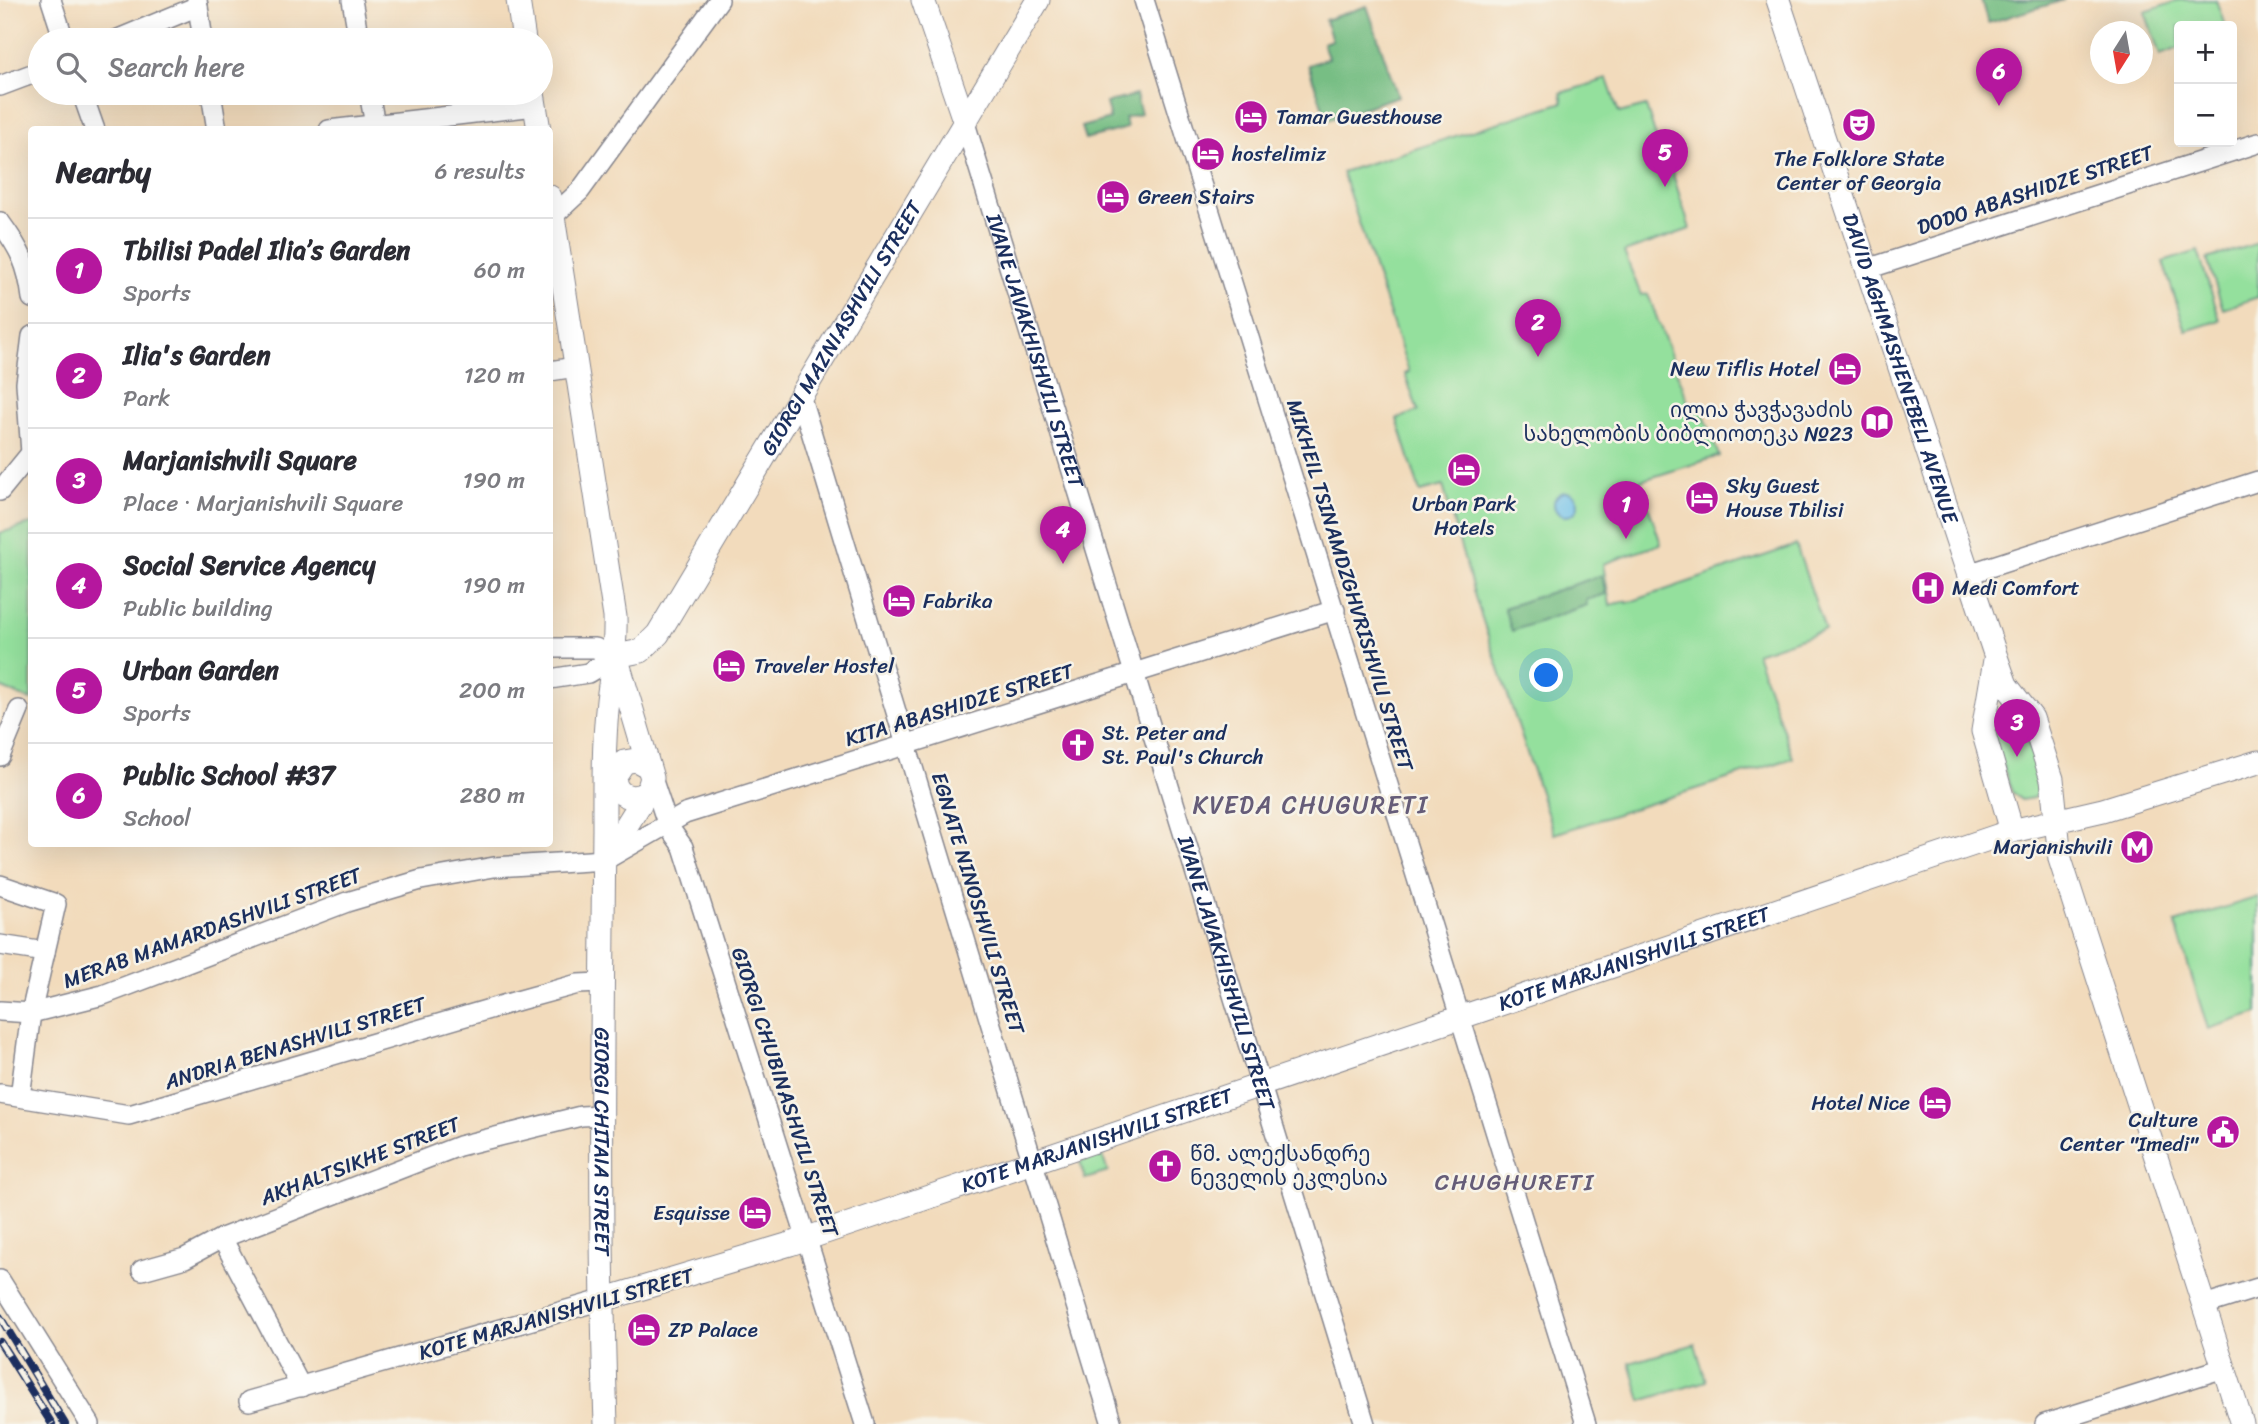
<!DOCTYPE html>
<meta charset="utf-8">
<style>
body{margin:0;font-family:Sriracha,"Noto Sans Georgian",sans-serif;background:#f7f7f7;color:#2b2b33}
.controls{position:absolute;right:21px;top:21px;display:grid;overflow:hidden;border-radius:7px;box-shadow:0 7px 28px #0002}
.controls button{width:63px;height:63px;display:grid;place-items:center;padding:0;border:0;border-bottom:2px solid #e1e1e2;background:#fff;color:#2b2b33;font:35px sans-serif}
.compass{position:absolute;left:2090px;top:21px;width:63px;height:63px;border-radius:50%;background:#fff;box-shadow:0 7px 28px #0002;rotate:191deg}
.you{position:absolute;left:1547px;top:676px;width:24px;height:24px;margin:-18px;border:5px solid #fff;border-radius:50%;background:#1a73e8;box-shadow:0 0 0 10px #1a73e833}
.badge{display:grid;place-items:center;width:46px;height:46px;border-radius:50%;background:#b5179e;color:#fff;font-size:23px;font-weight:700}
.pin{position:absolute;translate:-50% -58px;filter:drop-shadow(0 2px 4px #0008)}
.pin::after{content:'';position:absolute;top:37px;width:24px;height:21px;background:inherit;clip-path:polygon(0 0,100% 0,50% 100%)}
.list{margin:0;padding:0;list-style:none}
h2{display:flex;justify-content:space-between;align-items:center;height:91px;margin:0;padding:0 28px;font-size:30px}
h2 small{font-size:23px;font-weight:400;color:#7c7c81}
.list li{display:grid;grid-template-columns:46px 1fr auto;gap:21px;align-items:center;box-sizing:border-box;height:105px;padding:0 28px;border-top:2px solid #e1e1e2}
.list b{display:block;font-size:26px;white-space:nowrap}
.list p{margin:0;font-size:23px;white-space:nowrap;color:#7c7c81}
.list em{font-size:23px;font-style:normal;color:#7c7c81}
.icon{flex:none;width:38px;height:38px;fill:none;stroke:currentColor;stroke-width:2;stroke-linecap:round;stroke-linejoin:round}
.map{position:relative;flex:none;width:2258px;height:1424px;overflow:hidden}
.search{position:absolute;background:#fff;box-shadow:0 7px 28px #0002;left:28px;top:28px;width:525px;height:77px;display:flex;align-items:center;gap:18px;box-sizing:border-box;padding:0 24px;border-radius:38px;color:#7c7c81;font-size:26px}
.panel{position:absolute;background:#fff;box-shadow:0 7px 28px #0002;left:28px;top:126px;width:525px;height:721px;border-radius:7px}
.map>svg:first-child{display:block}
.green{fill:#94e09d;stroke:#58887e;stroke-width:2}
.forest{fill:#77be84;stroke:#497671;stroke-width:2}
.water{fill:#6ec1ea;stroke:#4478a4;stroke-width:2}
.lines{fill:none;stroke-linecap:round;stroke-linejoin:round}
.minor-casing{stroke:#86858d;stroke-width:22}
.major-casing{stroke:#86858d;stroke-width:25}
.minor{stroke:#fff;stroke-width:19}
.major{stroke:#fff;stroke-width:23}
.rail-casing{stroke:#1b2f5e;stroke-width:8}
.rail{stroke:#f7f3e8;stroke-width:5;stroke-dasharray:16;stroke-linecap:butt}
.labels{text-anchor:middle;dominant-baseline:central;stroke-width:5;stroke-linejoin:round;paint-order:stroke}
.poi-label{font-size:21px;fill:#1b2f5e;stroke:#f7f3e8;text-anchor:start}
.street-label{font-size:21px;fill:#1b2f5e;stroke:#f7f3e8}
.neighbourhood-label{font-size:23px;letter-spacing:2px;fill:#655c78;stroke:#f7f3e8}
.quarter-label{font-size:24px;letter-spacing:2px;fill:#655c78;stroke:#f7f3e8}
</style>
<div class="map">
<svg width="2258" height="1424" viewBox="0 0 2258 1424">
<rect width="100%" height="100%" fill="#f7f3e8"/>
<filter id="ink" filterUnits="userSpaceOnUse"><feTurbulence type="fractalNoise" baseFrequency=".0143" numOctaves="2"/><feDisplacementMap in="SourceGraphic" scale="14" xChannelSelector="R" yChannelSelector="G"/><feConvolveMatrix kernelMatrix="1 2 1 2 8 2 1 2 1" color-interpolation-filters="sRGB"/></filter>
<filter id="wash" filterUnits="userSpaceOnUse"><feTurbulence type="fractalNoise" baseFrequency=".00686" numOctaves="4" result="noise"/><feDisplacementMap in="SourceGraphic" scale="28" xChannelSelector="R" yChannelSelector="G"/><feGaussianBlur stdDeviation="1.57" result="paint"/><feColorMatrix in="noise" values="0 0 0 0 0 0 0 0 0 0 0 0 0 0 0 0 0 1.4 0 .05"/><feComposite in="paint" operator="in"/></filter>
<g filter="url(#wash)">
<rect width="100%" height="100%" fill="#f2dbbc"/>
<!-- green -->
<g class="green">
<path d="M2180,0h36l9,26h-46v22l-19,7 -15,-43z"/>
<path d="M1607,79l12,34 27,-7 15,47 5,-1 24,77 -66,23 17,43 7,-1 42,113 10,-3 19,52 -79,25 21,63 -58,20 7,41 16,-4 1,2 169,-58 29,85 -69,23 37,105 -239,76 -78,-234 -33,-114 -23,6 -23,-73 21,-8 -13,-37 4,-2 -67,-200 221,-70 -2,-9z"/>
<path d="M2258,243v54l-35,12 -16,-50z"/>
<path d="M2198,251l22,69 -34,11 -23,-69z"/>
<path d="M31,524h1l-1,176 -31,-13v-154z"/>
<path d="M2008,720c17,5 35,56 31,72l-6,6 -12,2 -9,-8 -19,-57 8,-13z"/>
<path d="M2258,897v116l-50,16 -33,-106z"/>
<path d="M1102,1155l6,17 -23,7 -5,-17z"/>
<path d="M1695,1344l11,37 -65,20 -11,-38z"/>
</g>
<!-- forest -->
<g class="forest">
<path d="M1981,0h83l-76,23z"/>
<path d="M1367,6l31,90 -71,24 -19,-55 20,-7 -5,-15 9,-3 -7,-20z"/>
<path d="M1136,95l5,19 -16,4 2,10 -42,11 -4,-12 29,-8 -4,-16z"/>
<path d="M1602,575l4,19 -20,6 1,5 -75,26 -8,-23z"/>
</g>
<!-- water -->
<circle class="water" cx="1566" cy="504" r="12"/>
</g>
<g filter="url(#ink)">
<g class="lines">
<!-- minor casing -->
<g class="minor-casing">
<g id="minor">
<path d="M51,0l13,40"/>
<path d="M197,0l6,40"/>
<path d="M352,0l7,40"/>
<path d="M1144,0c151,473 293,950 442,1424"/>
<path d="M116,40l82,-34"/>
<path d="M0,86l40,-15"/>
<path d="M82,93l13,37"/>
<path d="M211,93l6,37"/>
<path d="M369,93l7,37"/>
<path id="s1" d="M965,123l400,1301"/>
<path d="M329,130l206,-24"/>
<path d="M552,217l28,-26 139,-191"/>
<path d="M0,222c20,27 28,43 32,76"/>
<path d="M1867,269l391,-126"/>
<path d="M550,371l25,-4"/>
<path d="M800,395l312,1029"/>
<path d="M31,453l-5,-70 6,-47"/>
<path d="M0,491l31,-38"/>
<path d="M1968,574l290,-93"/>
<path d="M550,648h45l21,8 -28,17 -38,6"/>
<path d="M0,756l19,-46"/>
<path d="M652,778l16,48 15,21 182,577"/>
<path d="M0,885l56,19 -25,109 -11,84"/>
<path d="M0,945l45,7"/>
<path d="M0,1011l31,2 72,-18 244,-93 74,-22 73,-13 111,-7 80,-46 650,-204"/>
<path d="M0,1094l129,21 391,-115 58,-16 23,-1"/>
<path d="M222,1238l79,149"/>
<path d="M142,1270l43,-12 37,-20 237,-92 122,-30 20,-1"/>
<path d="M0,1280l90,144"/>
<path d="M2204,1305l54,-17"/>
<path d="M249,1401l353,-101"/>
<path d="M2045,1424l179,-56"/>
</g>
</g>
<!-- major casing -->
<g class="major-casing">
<g id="major">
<path d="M518,0l6,40"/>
<path d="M923,0l42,123"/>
<path id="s2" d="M1778,0l218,657 10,28 26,33 20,61 8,80 182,565"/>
<path d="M533,93l6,37"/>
<path id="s3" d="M550,197l65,420c1,24 -2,44 -5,68 -7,47 -6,97 -6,144 -2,198 -5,396 2,595"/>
<path id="s4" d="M616,656l25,-5 17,-17 380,-634"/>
<path d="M1995,660l-12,71 29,100"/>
<path d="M642,795c-15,5 -27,-2 -28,-18l10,-15 12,-2 11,6"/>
<path d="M605,860l43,-69 4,-13 -36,-122"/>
<path id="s5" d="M602,1300l188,-56 1222,-413 91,-21 155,-48"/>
</g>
</g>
<!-- minor -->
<use href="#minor" class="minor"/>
<!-- major -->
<use href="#major" class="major"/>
<!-- rail casing -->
<g class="rail-casing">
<g id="rail">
<path d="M0,1317l65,107"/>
<path d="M0,1342l52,82"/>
</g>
</g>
<!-- rail -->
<use href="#rail" class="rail"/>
</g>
</g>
<!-- icons -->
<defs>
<g id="hotel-disc" transform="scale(1.75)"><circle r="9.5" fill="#b5179e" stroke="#f7f3e8"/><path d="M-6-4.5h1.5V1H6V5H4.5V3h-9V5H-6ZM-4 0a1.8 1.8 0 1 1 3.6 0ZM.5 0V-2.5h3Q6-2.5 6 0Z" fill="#fff"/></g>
<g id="theatre-disc" transform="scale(1.75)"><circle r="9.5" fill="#b5179e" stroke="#f7f3e8"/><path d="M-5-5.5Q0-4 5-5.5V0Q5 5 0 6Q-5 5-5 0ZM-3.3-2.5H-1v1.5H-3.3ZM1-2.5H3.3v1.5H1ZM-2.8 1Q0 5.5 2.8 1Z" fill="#fff"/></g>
<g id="library-disc" transform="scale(1.75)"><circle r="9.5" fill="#b5179e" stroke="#f7f3e8"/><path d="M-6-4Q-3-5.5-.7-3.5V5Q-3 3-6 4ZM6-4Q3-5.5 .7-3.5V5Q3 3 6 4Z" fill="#fff"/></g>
<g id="hospital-disc" transform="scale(1.75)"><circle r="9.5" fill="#b5179e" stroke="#f7f3e8"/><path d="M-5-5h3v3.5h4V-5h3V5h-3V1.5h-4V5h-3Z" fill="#fff"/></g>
<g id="church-disc" transform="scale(1.75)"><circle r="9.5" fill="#b5179e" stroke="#f7f3e8"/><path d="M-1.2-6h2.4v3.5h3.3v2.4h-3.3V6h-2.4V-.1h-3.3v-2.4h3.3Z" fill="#fff"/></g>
<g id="metro-disc" transform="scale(1.75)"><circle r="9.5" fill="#b5179e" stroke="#f7f3e8"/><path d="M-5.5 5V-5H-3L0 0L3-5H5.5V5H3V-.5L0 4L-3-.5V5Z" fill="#fff"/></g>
<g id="civic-disc" transform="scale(1.75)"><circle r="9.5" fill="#b5179e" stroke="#f7f3e8"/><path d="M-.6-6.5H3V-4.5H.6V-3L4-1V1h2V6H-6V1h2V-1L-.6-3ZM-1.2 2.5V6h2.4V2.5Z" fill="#fff"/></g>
</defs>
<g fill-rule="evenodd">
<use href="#hotel-disc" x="1251" y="117"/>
<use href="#theatre-disc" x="1859" y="125"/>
<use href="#hotel-disc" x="1208" y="154"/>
<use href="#hotel-disc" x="1113" y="197"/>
<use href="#hotel-disc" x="1845" y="369"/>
<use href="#library-disc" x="1877" y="422"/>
<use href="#hotel-disc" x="1464" y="470"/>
<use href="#hotel-disc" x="1702" y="498"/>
<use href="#hospital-disc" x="1928" y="588"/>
<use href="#hotel-disc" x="899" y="601"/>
<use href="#hotel-disc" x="729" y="666"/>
<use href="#church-disc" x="1078" y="745"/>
<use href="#metro-disc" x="2137" y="847"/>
<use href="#hotel-disc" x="1935" y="1103"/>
<use href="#civic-disc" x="2223" y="1132"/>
<use href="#church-disc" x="1165" y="1166"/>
<use href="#hotel-disc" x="755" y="1213"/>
<use href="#hotel-disc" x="644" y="1330"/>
</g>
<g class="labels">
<!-- poi labels -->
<g class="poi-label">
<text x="1276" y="117">Tamar Guesthouse</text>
<text x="1232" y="154">hostelimiz</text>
<text x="1859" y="159" text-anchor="middle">The Folklore State<tspan x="1859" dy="24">Center of Georgia</tspan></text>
<text x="1138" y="197">Green Stairs</text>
<text x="1820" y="369" text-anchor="end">New Tiflis Hotel</text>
<text x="1853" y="410" text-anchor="end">ილია ჭავჭავაძის<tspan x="1853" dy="24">სახელობის ბიბლიოთეკა №23</tspan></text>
<text x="1726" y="486">Sky Guest<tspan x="1726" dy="24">House Tbilisi</tspan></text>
<text x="1464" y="504" text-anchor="middle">Urban Park<tspan x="1464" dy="24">Hotels</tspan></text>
<text x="1952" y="588">Medi Comfort</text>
<text x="923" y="601">Fabrika</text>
<text x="754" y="666">Traveler Hostel</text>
<text x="1102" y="733">St. Peter and<tspan x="1102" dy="24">St. Paul's Church</tspan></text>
<text x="2112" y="847" text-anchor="end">Marjanishvili</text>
<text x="1910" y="1103" text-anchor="end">Hotel Nice</text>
<text x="2198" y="1120" text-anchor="end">Culture<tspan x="2198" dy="24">Center "Imedi"</tspan></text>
<text x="1190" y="1154">წმ. ალექსანდრე<tspan x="1190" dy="24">ნეველის ეკლესია</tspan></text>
<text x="730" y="1213" text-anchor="end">Esquisse</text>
<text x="668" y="1330">ZP Palace</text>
</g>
<!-- street labels -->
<g class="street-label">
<text transform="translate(2035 190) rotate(-18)">DODO ABASHIDZE STREET</text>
<text stroke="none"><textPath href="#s4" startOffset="406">GIORGI MAZNIASHVILI STREET</textPath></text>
<text stroke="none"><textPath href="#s1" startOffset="238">IVANE JAVAKHISHVILI STREET</textPath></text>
<text stroke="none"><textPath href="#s2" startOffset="388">DAVID AGHMASHENEBELI AVENUE</textPath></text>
<text transform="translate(1350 585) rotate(73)">MIKHEIL TSINAMDZGHVRISHVILI STREET</text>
<text transform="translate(959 705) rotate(-17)">KITA ABASHIDZE STREET</text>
<text transform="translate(978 903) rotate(73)">EGNATE NINOSHVILI STREET</text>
<text transform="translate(212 928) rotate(-20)">MERAB MAMARDASHVILI STREET</text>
<text stroke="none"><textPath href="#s5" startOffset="1087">KOTE MARJANISHVILI STREET</textPath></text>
<text stroke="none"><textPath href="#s1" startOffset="889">IVANE JAVAKHISHVILI STREET</textPath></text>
<text transform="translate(295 1043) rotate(-17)">ANDRIA BENASHVILI STREET</text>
<text transform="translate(785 1092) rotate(72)">GIORGI CHUBINASHVILI STREET</text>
<text stroke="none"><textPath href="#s5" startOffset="520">KOTE MARJANISHVILI STREET</textPath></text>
<text stroke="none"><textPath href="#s3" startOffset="950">GIORGI CHITAIA STREET</textPath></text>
<text transform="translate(360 1161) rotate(-21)">AKHALTSIKHE STREET</text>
<text transform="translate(556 1314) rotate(-16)">KOTE MARJANISHVILI STREET</text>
</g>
<!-- neighbourhood labels -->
<g class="neighbourhood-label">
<text x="1515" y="1182">CHUGHURETI</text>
</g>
<!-- quarter labels -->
<g class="quarter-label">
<text x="1311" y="805">KVEDA CHUGURETI</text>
</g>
</g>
</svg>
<div class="controls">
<button>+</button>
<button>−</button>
</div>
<svg class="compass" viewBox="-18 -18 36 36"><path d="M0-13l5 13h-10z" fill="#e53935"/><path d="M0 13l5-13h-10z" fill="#7c7c81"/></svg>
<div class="you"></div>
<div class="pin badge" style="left:1626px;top:539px">1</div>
<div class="pin badge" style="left:1538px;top:357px">2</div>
<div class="pin badge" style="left:2017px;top:757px">3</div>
<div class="pin badge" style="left:1063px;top:564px">4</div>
<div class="pin badge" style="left:1665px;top:187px">5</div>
<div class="pin badge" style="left:1999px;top:106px">6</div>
<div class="search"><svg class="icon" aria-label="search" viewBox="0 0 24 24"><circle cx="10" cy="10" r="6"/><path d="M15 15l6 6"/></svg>Search here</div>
<section class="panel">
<h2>Nearby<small>6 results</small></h2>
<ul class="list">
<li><span class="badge">1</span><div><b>Tbilisi Padel Ilia’s Garden</b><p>Sports</p></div><em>60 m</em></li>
<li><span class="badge">2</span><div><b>Ilia's Garden</b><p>Park</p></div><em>120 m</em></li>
<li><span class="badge">3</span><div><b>Marjanishvili Square</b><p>Place · Marjanishvili Square</p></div><em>190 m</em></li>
<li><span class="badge">4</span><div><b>Social Service Agency</b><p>Public building</p></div><em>190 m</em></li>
<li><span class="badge">5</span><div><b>Urban Garden</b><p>Sports</p></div><em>200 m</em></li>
<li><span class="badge">6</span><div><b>Public School #37</b><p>School</p></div><em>280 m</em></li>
</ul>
</section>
</div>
